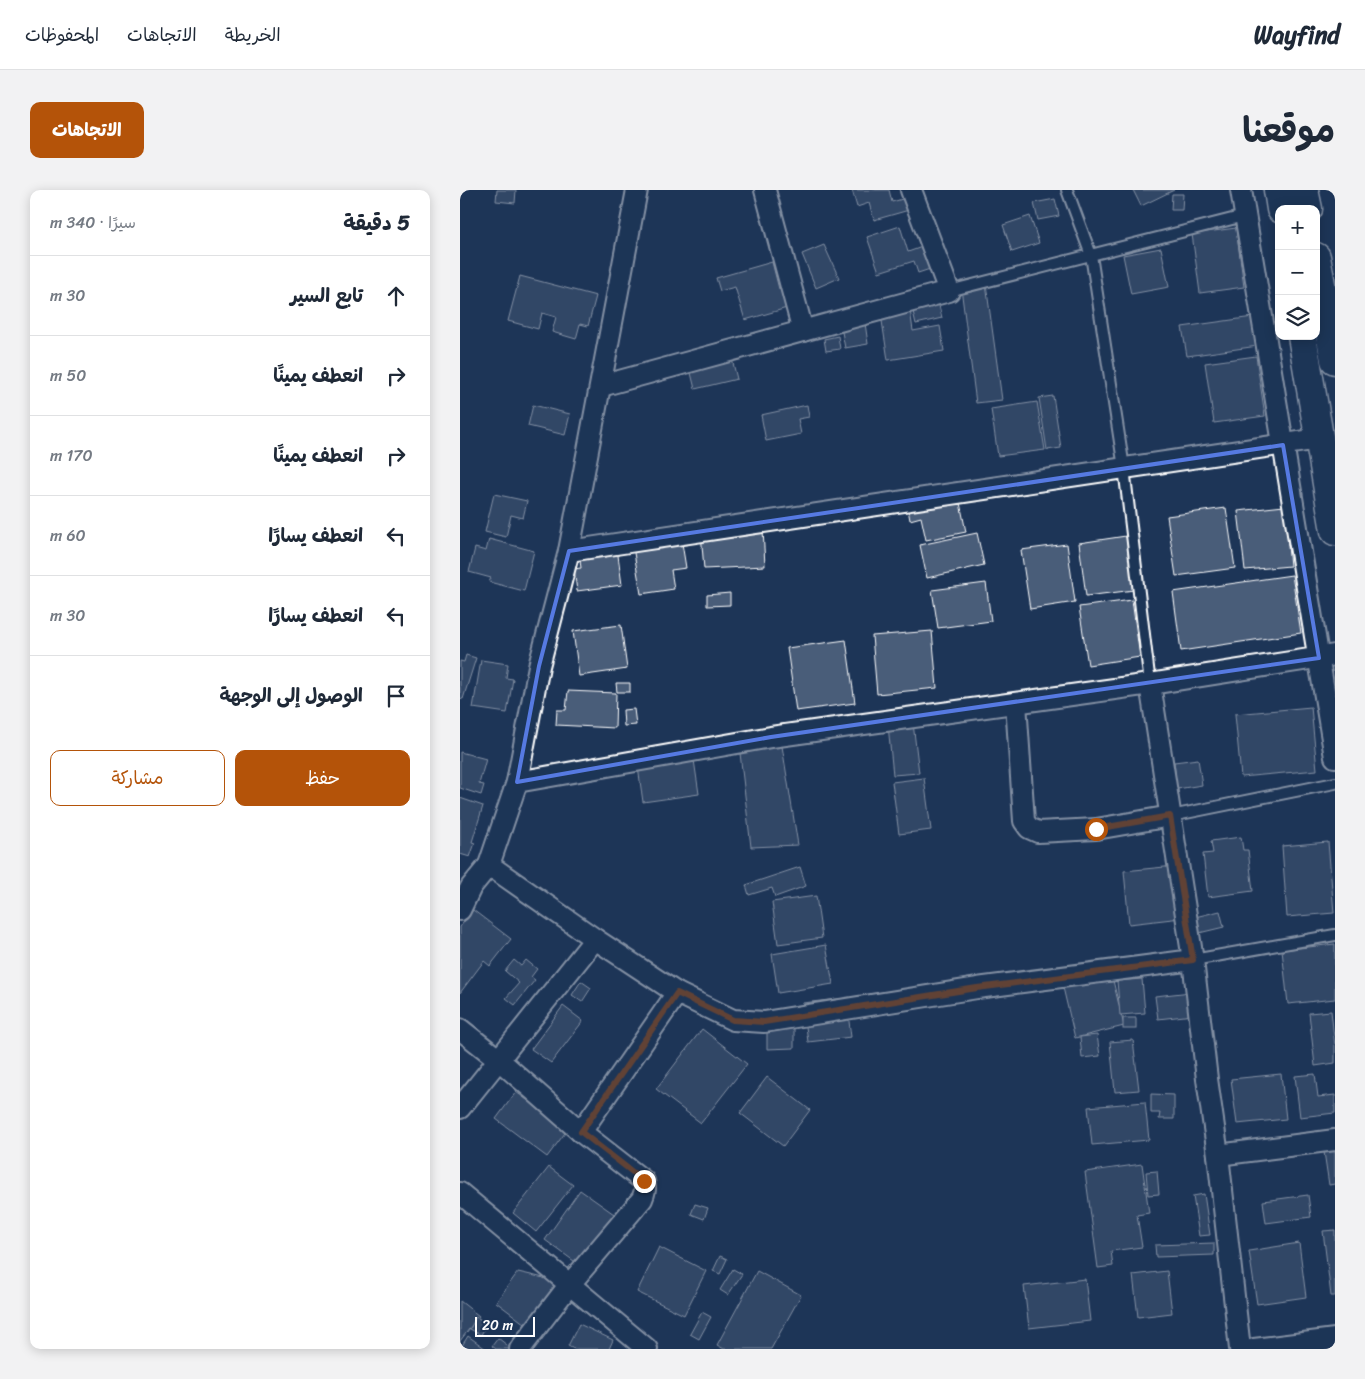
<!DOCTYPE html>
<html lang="ar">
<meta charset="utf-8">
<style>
body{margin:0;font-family:Sriracha,"Playpen Sans Arabic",sans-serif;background:#f2f2f3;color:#1f2937;direction:rtl}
.controls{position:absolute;right:15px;top:15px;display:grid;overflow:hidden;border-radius:10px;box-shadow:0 2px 12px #0003}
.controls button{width:45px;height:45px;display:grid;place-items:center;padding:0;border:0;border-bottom:1px solid #e0e1e3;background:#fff;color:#1f2937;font:25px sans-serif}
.scale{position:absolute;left:15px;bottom:12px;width:60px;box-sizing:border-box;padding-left:5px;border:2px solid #fff;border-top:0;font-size:14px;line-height:18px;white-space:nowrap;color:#fff;-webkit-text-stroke:4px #1d3557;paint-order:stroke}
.stop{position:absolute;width:15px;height:15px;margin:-11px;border:4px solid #b45309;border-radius:50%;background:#fff}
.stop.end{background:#b45309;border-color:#fff;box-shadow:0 1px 5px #0008}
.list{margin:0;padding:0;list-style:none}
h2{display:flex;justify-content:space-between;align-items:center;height:65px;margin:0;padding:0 20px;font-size:21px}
h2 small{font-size:16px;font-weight:400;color:#747a83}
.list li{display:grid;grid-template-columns:32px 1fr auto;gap:15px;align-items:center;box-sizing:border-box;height:80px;padding:0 20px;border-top:1px solid #e0e1e3}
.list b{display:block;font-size:19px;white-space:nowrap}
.list em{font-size:16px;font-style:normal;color:#747a83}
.actions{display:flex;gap:10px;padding:15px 20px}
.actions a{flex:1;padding:11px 0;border:1px solid #b45309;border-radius:10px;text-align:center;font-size:18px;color:#b45309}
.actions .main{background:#b45309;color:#fff}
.icon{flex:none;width:28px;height:28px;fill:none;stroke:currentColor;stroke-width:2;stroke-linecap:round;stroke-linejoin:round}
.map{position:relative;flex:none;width:875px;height:1159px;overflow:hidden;direction:ltr;border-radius:10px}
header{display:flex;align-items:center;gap:30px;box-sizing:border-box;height:70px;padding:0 25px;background:#fff;border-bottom:1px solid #e0e1e3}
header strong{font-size:24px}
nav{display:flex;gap:28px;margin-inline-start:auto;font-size:18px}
.intro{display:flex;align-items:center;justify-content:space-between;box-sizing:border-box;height:120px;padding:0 30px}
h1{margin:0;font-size:35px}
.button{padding:12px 22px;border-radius:10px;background:#b45309;color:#fff;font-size:18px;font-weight:700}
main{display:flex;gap:30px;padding:0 30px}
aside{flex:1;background:#fff;border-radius:10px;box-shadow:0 2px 12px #0003}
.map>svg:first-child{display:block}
.building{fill:#4a5d79;stroke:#fff}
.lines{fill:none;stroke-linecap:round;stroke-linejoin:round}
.service-casing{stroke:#fff;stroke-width:14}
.minor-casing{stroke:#fff;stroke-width:24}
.trunk-casing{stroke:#fff;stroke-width:31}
.service{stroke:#1d3557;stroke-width:10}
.minor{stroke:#1d3557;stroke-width:20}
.trunk{stroke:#1d3557;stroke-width:28}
.route{stroke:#b45309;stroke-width:6}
.marked{fill:none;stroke:#567ae2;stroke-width:4;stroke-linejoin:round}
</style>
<header>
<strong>Wayfind</strong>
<nav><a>الخريطة</a><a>الاتجاهات</a><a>المحفوظات</a></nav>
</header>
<div class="intro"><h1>موقعنا</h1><a class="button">الاتجاهات</a></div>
<main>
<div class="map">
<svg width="875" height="1159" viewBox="0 0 875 1159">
<rect width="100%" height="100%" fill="#1d3557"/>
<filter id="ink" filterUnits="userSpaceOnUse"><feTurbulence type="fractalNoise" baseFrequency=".02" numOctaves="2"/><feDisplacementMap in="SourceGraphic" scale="10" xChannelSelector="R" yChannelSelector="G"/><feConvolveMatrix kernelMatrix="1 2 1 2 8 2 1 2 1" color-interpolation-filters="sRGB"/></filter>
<g filter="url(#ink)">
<!-- building -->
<g class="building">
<path d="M37,0h19l-1,13 -19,-2z"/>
<path d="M392,0h37l3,12 14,-4 3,12 -35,10 -5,-17 -12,4z"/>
<path d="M673,0h41l-33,16z"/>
<path d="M712,4h11l-1,16h-11z"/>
<path d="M595,9l4,17 -21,4 -4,-17z"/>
<path d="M570,26l9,27 -27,9 -9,-27z"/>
<path d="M440,36l8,26 14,-5 8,22 -12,4 -4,-12 -35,11 -12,-35z"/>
<path d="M776,38l8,59 -44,6 -8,-59z"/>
<path d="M364,55l15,33 -23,10 -14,-34z"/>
<path d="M701,58l8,39 -38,7 -8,-39z"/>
<path d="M312,72l7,27 3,-1 5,20 -42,12 -10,-33 -15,4 -4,-13z"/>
<path d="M60,86l76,20 -8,30 -8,-2 -4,15 -24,-7 4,-15 -14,-4 -4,16 -30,-8z"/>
<path d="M526,94l16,116 -26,3 -15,-115z"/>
<path d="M476,103l6,25 -26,6 -6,-25z"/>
<path d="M449,112l4,29 27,-5 4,25 -56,9 -6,-39 -17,2 3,21 -23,4 -5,-27z"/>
<path d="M793,127l5,29 -71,10 -5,-29z"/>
<path d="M378,146l2,13 -14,2 -2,-12z"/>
<path d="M269,157l8,32 -42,10 -8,-32z"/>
<path d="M796,166l9,60 -51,7 -9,-60z"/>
<path d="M593,206l8,52 -14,2 -8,-52z"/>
<path d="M577,212l8,48 -47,6 -7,-47z"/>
<path d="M73,215l37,9 -5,21 -37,-9z"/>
<path d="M347,215l2,12 -11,2 3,15 -35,7 -5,-26z"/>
<path d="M498,303l8,39 -40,8 -5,-23 -11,3 -3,-16z"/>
<path d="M34,304l33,7 -4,17 -12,-3 -5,22 -21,-5z"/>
<path d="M824,316l6,60 -45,4 -7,-59z"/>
<path d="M766,318l9,60 -59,8 -9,-60z"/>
<path d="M303,339l2,37 -61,3 -3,-36z"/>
<path d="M517,343l7,32 -57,13 -7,-33z"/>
<path d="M666,346l8,54 -48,6 -7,-53z"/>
<path d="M221,347l5,31 -15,2 3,19 -33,5 -8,-47z"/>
<path d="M29,349l45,12 -10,40 -35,-9 2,-4 -22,-6 6,-24 11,3z"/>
<path d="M607,354l8,58 -45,7 -9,-59z"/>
<path d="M157,358l5,37 -45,6 -3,-22 7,-1 -2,-15z"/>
<path d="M832,385l9,58 -120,18 -8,-59z"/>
<path d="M526,393l5,38 -53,7 -6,-38z"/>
<path d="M270,403v12l-23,1v-11z"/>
<path d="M672,410l8,57 -52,8 -9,-58z"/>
<path d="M161,435l6,44 -48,7 -6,-45z"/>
<path d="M472,441l5,57 -60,6 -5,-58z"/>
<path d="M386,450l9,63 -59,8 -9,-63z"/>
<path d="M6,465l10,3 -13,41 -3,-1v-37l4,1z"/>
<path d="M21,470l27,4 -2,14 7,1 -6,34 -34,-5z"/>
<path d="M156,493h14v9h-13z"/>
<path d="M108,501l48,2 -1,35 -59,-3 1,-15h9z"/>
<path d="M851,517l6,63 -76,7 -6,-63z"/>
<path d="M174,519l2,16 -12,1 -1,-16z"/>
<path d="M453,533l6,50 -26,2 -5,-50z"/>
<path d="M322,556l16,99 -47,2 -11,-94z"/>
<path d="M0,562l26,7 -7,25 5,1 -3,10 -21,-7z"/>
<path d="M738,569l4,26 -25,4 -3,-27z"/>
<path d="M234,570l5,34 -56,8 -5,-35z"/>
<path d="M464,588l7,52 -32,4 -7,-52z"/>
<path d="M0,608l23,8 -11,36 3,1 -5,14 -10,-3z"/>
<path d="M781,647l2,13h5l5,41 -45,6 -5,-43 10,-1 -2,-12z"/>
<path d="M868,652l6,71 -47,4 -5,-71z"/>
<path d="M715,676l6,52 -52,6 -5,-53z"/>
<path d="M340,677l6,19 -31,11 -3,-9 -23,7 -3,-10z"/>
<path d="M356,706l6,42 -44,6 -6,-42z"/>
<path d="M13,720l38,29 -21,27 -6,-5 -24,32v-66z"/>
<path d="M760,721l4,16 -25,6 -4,-16z"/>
<path d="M875,754v55l-47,5 -6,-54z"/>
<path d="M366,755l7,39 -55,9 -6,-39z"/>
<path d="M54,770l7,6 5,-6 11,9 -6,8 4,3 -20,25 -9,-7 13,-15 -14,-12z"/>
<path d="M650,778l14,58 -49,12 -14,-59z"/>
<path d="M682,789l3,34 -25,2 -3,-34z"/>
<path d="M121,791l10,7 -9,14 -10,-7z"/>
<path d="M731,802l2,23 -35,4 -3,-23z"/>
<path d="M386,808l5,39 -43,5 -5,-39z"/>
<path d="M103,816l20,15 -32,42 -20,-14z"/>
<path d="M871,821l4,35v17l-20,3 -6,-53z"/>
<rect x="663" y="828" width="13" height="11"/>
<path d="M334,829v29l-27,1v-29z"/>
<path d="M242,839l45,35 -46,59 -45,-34z"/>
<path d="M637,845l3,21 -18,2 -2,-21z"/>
<path d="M673,850l6,50 -24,2 -5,-50z"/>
<path d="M821,884l5,45 -49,5 -6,-45z"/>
<path d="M855,884l3,23 17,-2v18l-35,4 -5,-41z"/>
<path d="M307,887l43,33 -27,36 -43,-33z"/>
<path d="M56,902l52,37 -21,28 -51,-38z"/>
<path d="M691,904l23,1v24h-15l1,-6h-9z"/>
<path d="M685,912l4,38 -57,5 -4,-38z"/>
<path d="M875,953v41l-6,1 -6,-40z"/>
<path d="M682,974l7,49 -12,2 5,32 -31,4 2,15 -15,2 -13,-96z"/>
<path d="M89,977l24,18 -37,47 -23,-19z"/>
<path d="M697,981l2,23 -11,1 -2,-23z"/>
<path d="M120,1000l34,24 -36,50 -33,-24z"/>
<path d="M744,1004l6,41 -11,1 -6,-40z"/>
<path d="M848,1005l3,22 -45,6 -3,-22z"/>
<path d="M235,1014l13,4 -4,11 -13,-5z"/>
<path d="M875,1040v66h-4l-8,-65z"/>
<path d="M754,1053v12l-58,2 -1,-12z"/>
<path d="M839,1053l7,54 -49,7 -8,-53z"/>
<path d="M199,1057l47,24 -22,44 -47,-23z"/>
<path d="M260,1066l7,3 -7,15 -7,-3z"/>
<path d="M273,1079l9,5 -14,21 -8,-5z"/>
<path d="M297,1081l44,24 -30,54h-47l-7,-4z"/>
<path d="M707,1081l5,42 -34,4 -5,-42z"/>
<path d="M58,1082l52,12 -41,43 -33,-25z"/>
<path d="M625,1089l5,42 -61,7 -5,-42z"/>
<path d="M0,1111l19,15 -19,25z"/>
<path d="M242,1122l9,5 -12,22 -9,-5z"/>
<path d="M16,1127l11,6 -6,12 -11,-6z"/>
<path d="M119,1134l34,16 -4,9h-35l-6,-3z"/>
<path d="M8,1146l18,13h-26z"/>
<path d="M38,1148l14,11h-16l-4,-3z"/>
</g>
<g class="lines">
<!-- service casing -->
<g class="service-casing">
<g id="service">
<path d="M607,0l24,65 33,213 26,216"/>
<path d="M489,101l295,-75"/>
<path d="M711,626l164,-33"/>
<path d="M733,770l142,-25"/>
</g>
</g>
<!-- minor casing -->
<g class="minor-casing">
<g id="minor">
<path d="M305,0l38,141"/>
<path d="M781,0l94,567"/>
<path d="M141,196l348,-95 -38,-101"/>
<path d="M109,361l750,-112"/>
<path d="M690,494l43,276 14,119 11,76 22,194"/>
<path d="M556,513l8,118 5,7 9,4 58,-3 75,-13"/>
<path d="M57,592l254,-45 379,-53 185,-29"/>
<path d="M29,675l106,74 82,54 56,27 31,2 213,-34 216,-28"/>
<path d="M0,720l11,-23 18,-22 28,-83 22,-116 30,-115 68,-361"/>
<path d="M0,839l38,30 83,73 63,49c2,7 1,11 -2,18l-72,85 -50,65"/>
<path d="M0,918l135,-169"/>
<path d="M121,942l96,-139"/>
<path d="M758,965l117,-15"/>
<path d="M0,1003l187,156"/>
<path d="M794,1159l81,-10"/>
</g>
</g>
<!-- trunk casing -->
<g class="trunk-casing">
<g id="trunk">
<path d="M818,0l3,19"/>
<path d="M844,0l4,19"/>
<path d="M856,67l19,103"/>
<path d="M842,146l33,195"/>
</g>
</g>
<!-- service -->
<use href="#service" class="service"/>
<!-- minor -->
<use href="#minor" class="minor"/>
<!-- trunk -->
<use href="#trunk" class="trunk"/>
</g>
</g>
<g class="lines" filter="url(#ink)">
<!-- route -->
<path class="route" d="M184,991l-63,-49 96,-139 56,27 31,2 213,-34 216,-28 -23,-144 -74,13"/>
</g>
<!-- marked area -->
<path d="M0 0H875V1159H0ZM823,255l36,213 -548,79 -254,45 22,-116 30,-115z" fill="#1d3557" fill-opacity=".55" fill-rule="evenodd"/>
<path class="marked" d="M823,255l36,213 -548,79 -254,45 22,-116 30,-115z"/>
</svg>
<div class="controls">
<button>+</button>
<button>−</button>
<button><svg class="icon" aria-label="layers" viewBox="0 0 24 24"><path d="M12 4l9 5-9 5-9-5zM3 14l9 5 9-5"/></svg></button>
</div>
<div class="scale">20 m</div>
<div class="stop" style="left:636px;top:639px"></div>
<div class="stop end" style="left:184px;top:991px"></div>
</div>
<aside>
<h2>5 دقيقة<small>سيرًا · 340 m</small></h2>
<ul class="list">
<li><svg class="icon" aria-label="ahead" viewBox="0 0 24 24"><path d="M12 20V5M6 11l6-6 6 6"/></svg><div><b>تابع السير</b></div><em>30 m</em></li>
<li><svg class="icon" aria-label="right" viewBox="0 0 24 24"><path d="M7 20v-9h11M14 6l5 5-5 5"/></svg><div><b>انعطف يمينًا</b></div><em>50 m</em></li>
<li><svg class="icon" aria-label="right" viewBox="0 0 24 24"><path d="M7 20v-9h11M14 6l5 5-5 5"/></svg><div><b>انعطف يمينًا</b></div><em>170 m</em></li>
<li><svg class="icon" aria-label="left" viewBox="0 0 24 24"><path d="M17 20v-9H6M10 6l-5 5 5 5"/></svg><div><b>انعطف يسارًا</b></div><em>60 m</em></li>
<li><svg class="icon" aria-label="left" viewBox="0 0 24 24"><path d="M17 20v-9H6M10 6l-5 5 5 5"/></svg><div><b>انعطف يسارًا</b></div><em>30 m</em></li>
<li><svg class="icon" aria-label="arrive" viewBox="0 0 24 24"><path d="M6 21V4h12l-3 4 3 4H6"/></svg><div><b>الوصول إلى الوجهة</b></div></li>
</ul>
<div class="actions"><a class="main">حفظ</a><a>مشاركة</a></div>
</aside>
</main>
